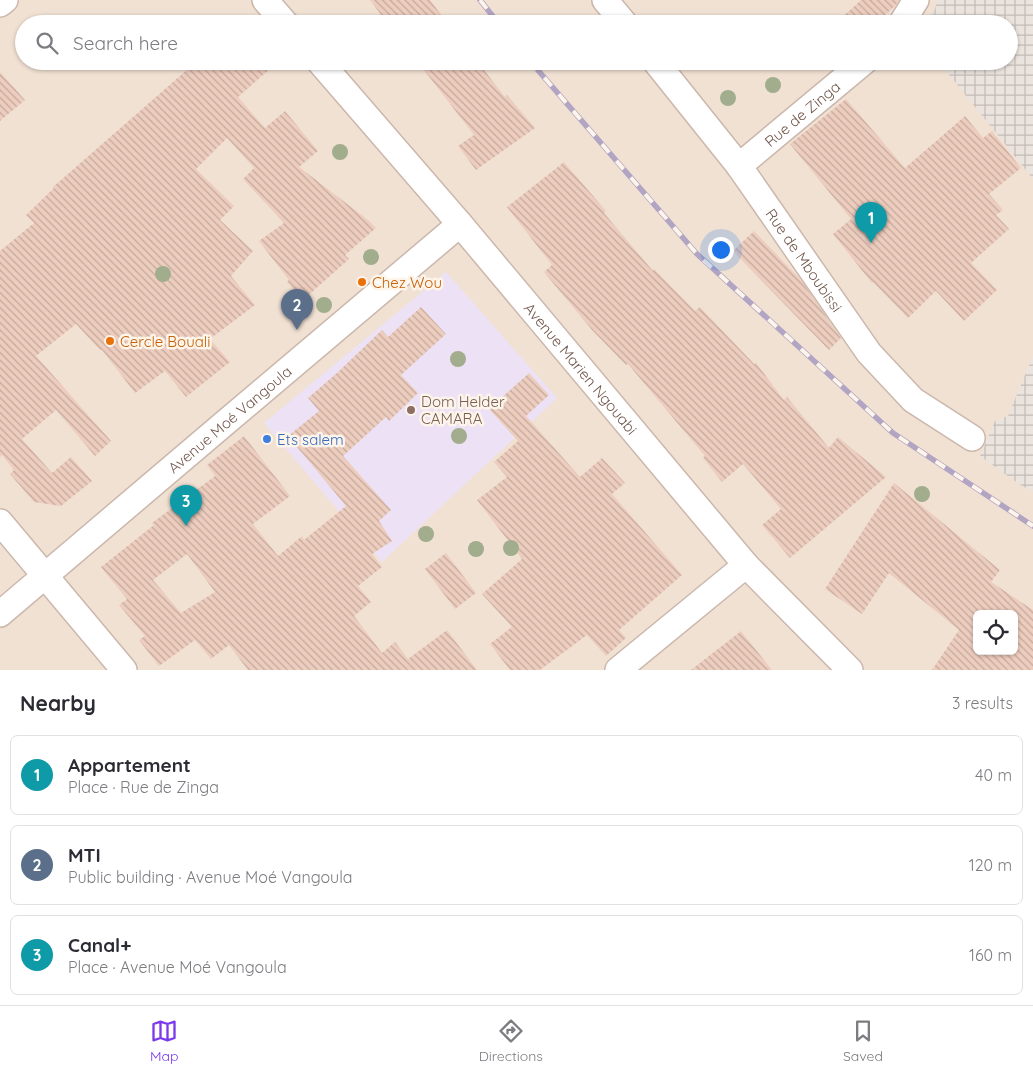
<!DOCTYPE html>
<meta charset="utf-8">
<style>
body{margin:0;font-family:Quicksand,sans-serif;background:#f2f2f3;color:#2b2b33}
.controls{position:absolute;right:15px;bottom:15px;display:grid;overflow:hidden;border-radius:8px;box-shadow:0 1px 4px #0004}
.controls button{width:45px;height:45px;display:grid;place-items:center;padding:0;border:0;border-bottom:1px solid #e1e1e2;background:#fff;color:#2b2b33;font:25px sans-serif}
.you{position:absolute;left:720px;top:249px;width:18px;height:18px;margin:-12px;border:4px solid #fff;border-radius:50%;background:#1a73e8;box-shadow:0 0 0 8px #1a73e833}
.badge{display:grid;place-items:center;width:32px;height:32px;border-radius:50%;background:#7c3aed;color:#fff;font-size:16px;font-weight:700}
.pin{position:absolute;translate:-50% -41px;filter:drop-shadow(0 1px 2px #0008)}
.pin::after{content:'';position:absolute;top:26px;width:18px;height:15px;background:inherit;clip-path:polygon(0 0,100% 0,50% 100%)}
.list{margin:0;padding:0;list-style:none}
h2{display:flex;justify-content:space-between;align-items:center;height:65px;margin:0;padding:0 20px;font-size:21px}
h2 small{font-size:16px;font-weight:400;color:#7c7c81}
.list li{display:grid;grid-template-columns:32px 1fr auto;gap:15px;align-items:center;box-sizing:border-box;height:80px;margin:0 10px 10px;padding:0 10px;border:1px solid #e1e1e2;border-radius:8px}
.list b{display:block;font-size:19px;white-space:nowrap}
.list p{margin:0;font-size:16px;white-space:nowrap;color:#7c7c81}
.list em{font-size:16px;font-style:normal;color:#7c7c81}
.icon{flex:none;width:28px;height:28px;fill:none;stroke:currentColor;stroke-width:2;stroke-linecap:round;stroke-linejoin:round}
.map{position:relative;flex:none;width:1033px;height:670px;overflow:hidden}
.search{position:absolute;background:#fff;box-shadow:0 1px 4px #0004;left:15px;right:15px;top:15px;height:55px;display:flex;align-items:center;gap:12px;box-sizing:border-box;padding:0 18px;border-radius:28px;color:#7c7c81;font-size:19px}
.sheet{height:335px;background:#fff}
nav{display:flex;justify-content:space-around;align-items:center;box-sizing:border-box;height:70px;border-top:1px solid #e1e1e2;background:#fff;font-size:14px;color:#7c7c81}
nav a{display:grid;justify-items:center;gap:2px}
nav .on{color:#7c3aed}
.map>svg:first-child{display:block}
.residential{fill:#f1e1d3;fill-rule:evenodd}
.industrial{fill:url(#industrial-grid)}
.education{fill:#ede1f6}
.building{fill:url(#building-back-hatch);fill-rule:evenodd}
.lines{fill:none;stroke-linecap:round;stroke-linejoin:round}
.minor-casing{stroke:#cbb7ac;stroke-width:28}
.minor{stroke:#fff;stroke-width:25}
.rail-casing{stroke:#b2a4c3;stroke-width:5.5}
.rail{stroke:#fdf4ea;stroke-width:4;stroke-dasharray:11;stroke-linecap:butt}
.tree{fill:#a1ad8d}
.food-dot{fill:#e8710a;stroke:#fdf4ea;stroke-width:2}
.education-dot{fill:#8d6e63;stroke:#fdf4ea;stroke-width:2}
.shop-dot{fill:#3f7fe0;stroke:#fdf4ea;stroke-width:2}
.labels{text-anchor:middle;dominant-baseline:central;stroke-width:5;stroke-linejoin:round;paint-order:stroke}
.street-label{font-size:15px;fill:#71564c;stroke:#fdf4ea}
.food-label{font-size:15px;fill:#c56008;stroke:#fdf4ea;text-anchor:start}
.education-label{font-size:15px;fill:#785e54;stroke:#fdf4ea;text-anchor:start}
.shop-label{font-size:15px;fill:#366cbe;stroke:#fdf4ea;text-anchor:start}
</style>
<div class="map">
<svg width="1033" height="670" viewBox="0 0 1033 670">
<defs>
<pattern id="industrial-grid" width="8" height="8" patternUnits="userSpaceOnUse" patternTransform="scale(1.25)"><rect width="8" height="8" fill="#eae3de"/><path d="M0 4h8M4 0v8" fill="none" stroke="#c2bbb6"/></pattern>
<pattern id="building-back-hatch" width="6" height="6" patternUnits="userSpaceOnUse" patternTransform="scale(1.25)"><rect width="6" height="6" fill="#edcdbe"/><path d="M-1 5l2 2M0 0l6 6M5-1l2 2" fill="none" stroke="#c4a99d"/></pattern>
</defs>
<rect width="100%" height="100%" fill="#faf0e4"/>
<!-- residential -->
<path class="residential" d="M0,0h1033v670h-1033zM24,24h985v37h-985zM977,614h37v37h-37z"/>
<!-- industrial -->
<g class="industrial">
<path d="M938,0h95v179l-95,-118h71v-37h-89l14,-13z"/>
<path d="M1033,356v136l-14,-8 -39,-28 15,-35 13,-5z"/>
</g>
<!-- education -->
<path class="education" d="M446,272l111,126 -175,164 -118,-139z"/>
<!-- building -->
<g class="building">
<path d="M370,0h60l18,24h-60z"/>
<path d="M861,0h38l-4,6 -20,18h-40z"/>
<path d="M197,61h82l-41,36 27,31 20,-17 33,40 -19,16 69,53 8,8 -31,27 4,4 -46,41 -16,-18 2,-2 -30,-39 25,-18 -41,-44 11,-11 -27,-30 -31,31 38,37 -14,14 33,31 -22,25 24,29 -45,34 20,23 -44,35 -21,-26 -30,22 -33,-43h-2l-24,-26 -40,32 75,85 -16,15 -39,-46 -34,29 30,34 19,-16 21,24 -31,25 -27,-4 -24,-28 4,-4 -12,-15 -2,2v-206l34,-28 -8,-8 28,-27 -1,-1z"/>
<path d="M417,61h60l28,36 2,-2 28,33 -59,42 -18,-24 16,-11z"/>
<path d="M0,72l25,28 -25,21z"/>
<path d="M846,99l59,69 60,-52 18,22 9,-7 29,37 -32,26 14,16 -7,5 13,14 -38,34 26,27 -33,31 -28,-30 -28,27 -35,-36 -1,1 -39,-49 18,-15 -61,-75z"/>
<path d="M564,162l42,49 -2,2 49,58 1,-2 41,42 5,-4 54,57 2,-1 28,37 3,-3 42,51 9,-11 48,40 -96,81 -28,-33 19,-16 -38,-45 -21,18 -19,-24 2,-2 -77,-92 -2,1 -34,-35 -48,-58 8,-7 -45,-58z"/>
<path d="M754,231l47,49 40,58 -12,12 -96,-99z"/>
<path d="M421,307l25,27 -45,41 17,18 -29,28 -3,-4 -43,39 48,54 -12,11 13,20 -20,13 10,13 -24,19 13,16 -17,14 28,37 13,-11 13,17 39,-29 30,40h-229l-19,-25 -18,14 -16,-19 -36,26 -20,-26 6,-4 -26,-31 8,-6 -26,-32 53,-42 -2,-2 63,-47 -8,-11 37,-29 46,60 -37,28 25,32 24,-20 2,4 42,-34 -58,-70 31,-25 -11,-13 29,-25 45,-43 6,7zM187,554l28,38 -34,21 -28,-33z"/>
<path d="M529,373l20,22 -23,21 54,61 22,-19 23,25 -13,11 70,81 -63,55 7,8 -20,18 -19,-21 -47,35h-30l-20,-26 22,-17 -30,-33 40,-35 -45,-59 30,-23 -13,-15 24,-21 -29,-32z"/>
<path d="M894,483l106,87 -9,12 42,28v60h-101l27,-40 -70,-57 -27,41 -37,-25zM977,614h37v37h-37z"/>
<path d="M446,553l30,40 -21,16 -30,-40z"/>
<path d="M741,631l31,39h-81z"/>
</g>
<g class="lines">
<!-- minor casing -->
<g class="minor-casing">
<g id="minor">
<path d="M265,0l21,24"/>
<path d="M605,0l20,24"/>
<path d="M0,4l5,-4"/>
<path d="M901,24l15,-24"/>
<path id="s1" d="M319,61l141,163 286,341 104,105"/>
<path id="s2" d="M655,61l84,105 130,187 44,47 59,38"/>
<path id="s3" d="M739,166l126,-105"/>
<path d="M0,522l124,148"/>
<path id="s4" d="M0,614l226,-192 234,-198"/>
<path d="M618,670l128,-105"/>
</g>
</g>
<!-- minor -->
<use href="#minor" class="minor"/>
<!-- rail casing -->
<g class="rail-casing">
<g id="rail">
<path d="M480,0l19,24"/>
<path d="M530,61l167,193 196,179 140,93"/>
</g>
</g>
<!-- rail -->
<use href="#rail" class="rail"/>
</g>
<!-- trees -->
<g class="tree">
<circle cx="773" cy="85" r="8"/>
<circle cx="728" cy="98" r="8"/>
<circle cx="340" cy="152" r="8"/>
<circle cx="371" cy="257" r="8"/>
<circle cx="163" cy="274" r="8"/>
<circle cx="324" cy="305" r="8"/>
<circle cx="458" cy="359" r="8"/>
<circle cx="459" cy="436" r="8"/>
<circle cx="922" cy="494" r="8"/>
<circle cx="426" cy="534" r="8"/>
<circle cx="511" cy="548" r="8"/>
<circle cx="476" cy="549" r="8"/>
</g>
<!-- markers -->
<g class="food-dot">
<circle cx="362" cy="282" r="5"/>
<circle cx="110" cy="341" r="5"/>
</g>
<circle class="education-dot" cx="411" cy="410" r="5"/>
<circle class="shop-dot" cx="267" cy="439" r="5"/>
<g class="labels">
<!-- street labels -->
<g class="street-label">
<text stroke="none"><textPath href="#s3" startOffset="82">Rue de Zinga</textPath></text>
<text stroke="none"><textPath href="#s2" startOffset="249">Rue de Mboubissi</textPath></text>
<text stroke="none"><textPath href="#s1" startOffset="404">Avenue Marien Ngouabi</textPath></text>
<text stroke="none"><textPath href="#s4" startOffset="301">Avenue Moé Vangoula</textPath></text>
</g>
<!-- food labels -->
<g class="food-label">
<text x="372" y="282">Chez Wou</text>
<text x="120" y="341">Cercle Bouali</text>
</g>
<!-- education labels -->
<g class="education-label">
<text x="421" y="401">Dom Helder<tspan x="421" dy="17">CAMARA</tspan></text>
</g>
<!-- shop labels -->
<g class="shop-label">
<text x="277" y="439">Ets salem</text>
</g>
</g>
</svg>
<div class="controls">
<button><svg class="icon" aria-label="locate" viewBox="0 0 24 24"><circle cx="12" cy="12" r="6"/><path d="M12 2v4M12 18v4M2 12h4M18 12h4"/></svg></button>
</div>
<div class="you"></div>
<div class="pin badge" style="left:871px;top:243px;background:#0f9aa8">1</div>
<div class="pin badge" style="left:297px;top:330px;background:#5c6f8a">2</div>
<div class="pin badge" style="left:186px;top:526px;background:#0f9aa8">3</div>
<div class="search"><svg class="icon" aria-label="search" viewBox="0 0 24 24"><circle cx="10" cy="10" r="6"/><path d="M15 15l6 6"/></svg>Search here</div>
</div>
<section class="sheet">
<h2>Nearby<small>3 results</small></h2>
<ul class="list">
<li><span class="badge" style="background:#0f9aa8">1</span><div><b>Appartement</b><p>Place · Rue de Zinga</p></div><em>40 m</em></li>
<li><span class="badge" style="background:#5c6f8a">2</span><div><b>MTI</b><p>Public building · Avenue Moé Vangoula</p></div><em>120 m</em></li>
<li><span class="badge" style="background:#0f9aa8">3</span><div><b>Canal+</b><p>Place · Avenue Moé Vangoula</p></div><em>160 m</em></li>
</ul>
</section>
<nav>
<a class="on"><svg class="icon" aria-label="map" viewBox="0 0 24 24"><path d="M3 6l6-2 6 2 6-2v14l-6 2-6-2-6 2zM9 4v14M15 6v14"/></svg>Map</a>
<a><svg class="icon" aria-label="directions" viewBox="0 0 24 24"><path d="M12 3l9 9-9 9-9-9zM9 14v-3h6M13 9l2 2-2 2"/></svg>Directions</a>
<a><svg class="icon" aria-label="saved" viewBox="0 0 24 24"><path d="M7 4h10v16l-5-4-5 4z"/></svg>Saved</a>
</nav>
